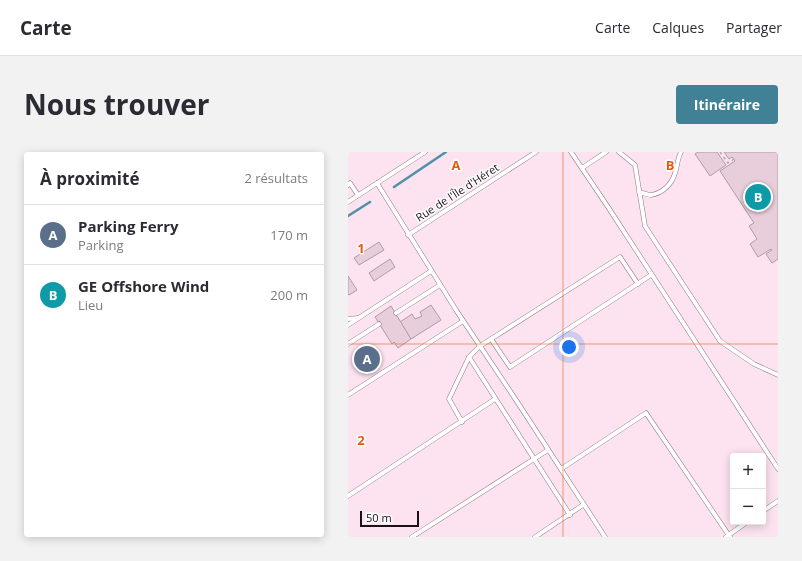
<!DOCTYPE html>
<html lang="fr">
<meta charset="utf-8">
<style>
body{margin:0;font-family:"Open Sans",sans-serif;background:#f2f2f3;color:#2b2b33}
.controls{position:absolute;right:12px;bottom:12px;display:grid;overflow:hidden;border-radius:4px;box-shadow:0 2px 10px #0003}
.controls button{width:36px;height:36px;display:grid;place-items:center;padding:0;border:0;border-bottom:1px solid #e1e1e2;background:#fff;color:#2b2b33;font:20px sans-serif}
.scale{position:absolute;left:12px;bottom:10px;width:59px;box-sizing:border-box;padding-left:4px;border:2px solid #191115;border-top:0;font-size:11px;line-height:14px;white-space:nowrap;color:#191115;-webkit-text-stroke:3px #fff;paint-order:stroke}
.you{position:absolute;left:221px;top:195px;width:14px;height:14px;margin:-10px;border:3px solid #fff;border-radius:50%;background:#1a73e8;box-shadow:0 0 0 6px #1a73e833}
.badge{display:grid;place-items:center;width:26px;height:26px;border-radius:50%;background:#418195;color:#fff;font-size:13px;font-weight:700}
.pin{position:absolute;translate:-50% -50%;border:2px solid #fff;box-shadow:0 1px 4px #0006}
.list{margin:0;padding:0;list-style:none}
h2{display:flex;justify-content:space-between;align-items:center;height:52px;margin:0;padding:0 16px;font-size:17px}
h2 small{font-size:13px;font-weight:400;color:#7c7c81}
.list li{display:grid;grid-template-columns:26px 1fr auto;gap:12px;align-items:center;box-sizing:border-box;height:60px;padding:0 16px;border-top:1px solid #e1e1e2}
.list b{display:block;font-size:15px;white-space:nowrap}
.list p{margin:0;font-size:13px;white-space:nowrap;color:#7c7c81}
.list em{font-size:13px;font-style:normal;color:#7c7c81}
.map{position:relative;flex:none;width:430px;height:385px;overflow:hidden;border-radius:4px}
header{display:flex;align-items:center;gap:24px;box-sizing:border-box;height:56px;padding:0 20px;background:#fff;border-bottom:1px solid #e1e1e2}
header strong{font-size:19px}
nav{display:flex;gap:22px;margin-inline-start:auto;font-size:14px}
.intro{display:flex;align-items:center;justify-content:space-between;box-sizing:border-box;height:96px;padding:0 24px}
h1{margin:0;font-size:28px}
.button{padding:10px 18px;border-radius:4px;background:#418195;color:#fff;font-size:14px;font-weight:700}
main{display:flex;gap:24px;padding:0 24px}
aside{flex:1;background:#fff;border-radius:4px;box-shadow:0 2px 10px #0003}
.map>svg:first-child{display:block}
.built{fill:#fde2ef;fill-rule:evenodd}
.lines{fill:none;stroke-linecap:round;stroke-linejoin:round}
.stream{stroke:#4c92a9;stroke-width:2.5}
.building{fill:#e7ceda;stroke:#b29aa6}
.service-casing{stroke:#907a85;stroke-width:5}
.path{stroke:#b1a5ab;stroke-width:1.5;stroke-dasharray:3 3;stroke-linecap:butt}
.service{stroke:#fff;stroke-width:4}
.grid{fill:none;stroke:#e8590c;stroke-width:1;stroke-opacity:0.55}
.labels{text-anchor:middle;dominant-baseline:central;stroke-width:3;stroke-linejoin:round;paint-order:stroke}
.street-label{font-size:11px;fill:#191115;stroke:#fff}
.grid-label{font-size:13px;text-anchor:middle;font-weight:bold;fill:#e8590c;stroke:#fff;stroke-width:3;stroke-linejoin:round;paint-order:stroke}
</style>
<header>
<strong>Carte</strong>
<nav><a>Carte</a><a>Calques</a><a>Partager</a></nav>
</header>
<div class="intro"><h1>Nous trouver</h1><a class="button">Itinéraire</a></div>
<main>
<aside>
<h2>À proximité<small>2 résultats</small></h2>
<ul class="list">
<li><span class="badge" style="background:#5c6f8a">A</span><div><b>Parking Ferry</b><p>Parking</p></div><em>170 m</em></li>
<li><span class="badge" style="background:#0f9aa8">B</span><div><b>GE Offshore Wind</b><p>Lieu</p></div><em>200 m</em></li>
</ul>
</aside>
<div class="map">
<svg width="430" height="385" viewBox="0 0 430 385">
<rect width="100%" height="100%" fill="#fdeef5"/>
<!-- built -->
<path class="built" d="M0,0h430v385h-430zM385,304h30v66h-30z"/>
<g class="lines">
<!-- stream -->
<g class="stream">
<path d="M46,35l52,-35"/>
<path d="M0,64l22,-14"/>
</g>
</g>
<!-- building -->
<g class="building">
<path d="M350,0h19l9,13 -16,11 -15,-22z"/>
<path d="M376,0h54v107l-6,4 -6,-9 6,-4 -1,-1 -13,8 -8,-13 7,-5 -8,-13 5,-3 -34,-52 15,-10 -3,-4 -3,2z"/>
<path d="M31,90l5,8 -25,15 -5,-7z"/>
<path d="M42,107l5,8 -21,14 -5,-8z"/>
<path d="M0,124l9,14 -8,5 -1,-1z"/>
<path d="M83,153l10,15 -30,19 -11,-17 12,-8 3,5 7,-3 -2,-4z"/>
<path d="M43,154l20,33 -13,9 -4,-6 -2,2 -17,-27z"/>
</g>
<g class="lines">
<!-- service casing -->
<g class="service-casing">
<g id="service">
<path d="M223,0l37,55 170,262"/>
<path d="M271,0l16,13 10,61 75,115 34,23 24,11"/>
<path d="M234,16l24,-16"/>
<path d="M29,31l79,127 62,93 87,134"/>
<path d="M0,33l2,-2 8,12"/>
<path d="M291,40c4,1 9,3 12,3 12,-2 21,-11 24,-22 3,-8 2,-14 6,-21"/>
<path d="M0,50l77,-50"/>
<path d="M60,83l128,-83"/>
<path d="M48,161l44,-28"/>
<path d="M0,167l10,-1"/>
<path d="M0,173l83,-54"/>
<path d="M143,187l19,28 141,-92"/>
<path d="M0,192l31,-20"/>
<path d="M0,243l115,-74"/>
<path d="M114,270l-13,-23 20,-42"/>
<path d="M213,317l85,-56 84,124"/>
<path d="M0,344l147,-97"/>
<path d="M415,359l15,-10"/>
<path d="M222,363l-101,-158 11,-11 140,-89 18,27"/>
<path d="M64,385l136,-87"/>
<path d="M187,385l48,-32"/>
<path d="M378,385l21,-15"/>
</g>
</g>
<!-- path -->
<path class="path" d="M372,0l8,11 6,-4"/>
<!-- service -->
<use href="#service" class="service"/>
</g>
<!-- grid -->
<path class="grid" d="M215,0v385M0,192h430"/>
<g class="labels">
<!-- street labels -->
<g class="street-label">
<text transform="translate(109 40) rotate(-33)">Rue de l'Île d'Héret</text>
</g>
</g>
<g class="grid-label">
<text x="108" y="18">A</text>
<text x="322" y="18">B</text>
<text x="13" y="101">1</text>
<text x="13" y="293">2</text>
</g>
</svg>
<div class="controls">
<button>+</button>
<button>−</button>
</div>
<div class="scale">50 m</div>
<div class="you"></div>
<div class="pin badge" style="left:19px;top:207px;background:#5c6f8a">A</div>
<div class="pin badge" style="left:410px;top:45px;background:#0f9aa8">B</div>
</div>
</main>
